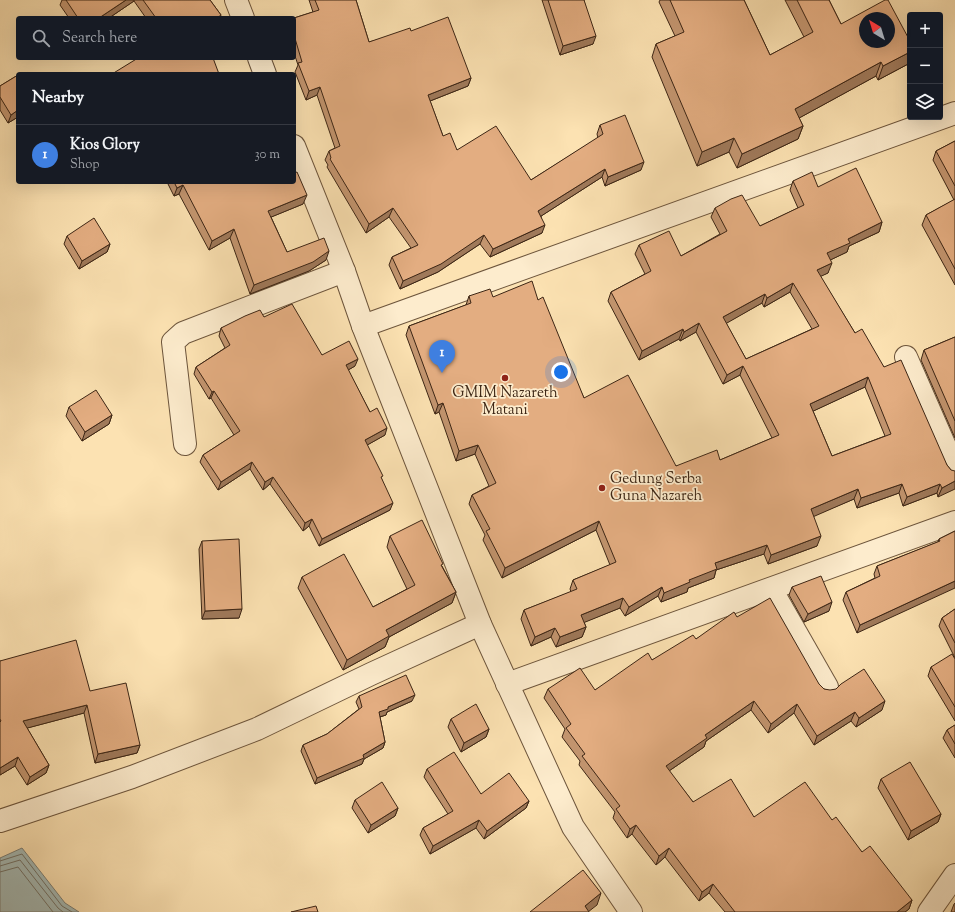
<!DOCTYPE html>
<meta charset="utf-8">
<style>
body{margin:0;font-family:"Sorts Mill Goudy",serif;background:#20242c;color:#f1f3f6}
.controls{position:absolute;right:12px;top:12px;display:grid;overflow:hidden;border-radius:4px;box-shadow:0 4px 16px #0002}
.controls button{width:36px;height:36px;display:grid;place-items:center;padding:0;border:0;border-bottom:1px solid #363941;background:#171b24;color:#f1f3f6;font:20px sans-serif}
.compass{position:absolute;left:859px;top:12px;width:36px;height:36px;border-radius:50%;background:#171b24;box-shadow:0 4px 16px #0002;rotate:322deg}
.you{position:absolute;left:561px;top:372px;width:14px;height:14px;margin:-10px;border:3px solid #fff;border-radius:50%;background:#1a73e8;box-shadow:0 0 0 6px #1a73e833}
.badge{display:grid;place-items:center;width:26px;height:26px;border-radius:50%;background:#2563eb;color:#fff;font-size:13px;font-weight:700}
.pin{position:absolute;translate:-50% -33px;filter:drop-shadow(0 1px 2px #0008)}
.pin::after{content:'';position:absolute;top:21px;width:14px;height:12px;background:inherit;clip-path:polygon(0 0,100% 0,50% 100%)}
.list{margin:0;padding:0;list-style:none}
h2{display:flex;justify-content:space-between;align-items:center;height:52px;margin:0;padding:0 16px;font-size:17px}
h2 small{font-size:13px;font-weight:400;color:#9ea1a6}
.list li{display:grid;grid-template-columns:26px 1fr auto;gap:12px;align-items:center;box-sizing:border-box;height:60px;padding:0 16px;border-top:1px solid #363941}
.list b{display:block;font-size:15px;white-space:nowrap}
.list p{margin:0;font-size:13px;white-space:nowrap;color:#9ea1a6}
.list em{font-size:13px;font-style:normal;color:#9ea1a6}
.icon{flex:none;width:22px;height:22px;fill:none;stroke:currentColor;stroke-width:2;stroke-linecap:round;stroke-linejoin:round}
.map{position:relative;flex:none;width:955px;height:912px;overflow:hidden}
.search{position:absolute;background:#171b24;box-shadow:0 4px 16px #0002;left:16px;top:16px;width:280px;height:44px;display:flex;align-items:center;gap:10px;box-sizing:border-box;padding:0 14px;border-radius:4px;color:#9ea1a6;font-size:15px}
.panel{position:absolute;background:#171b24;box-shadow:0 4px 16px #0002;left:16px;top:72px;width:280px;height:112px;border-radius:4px}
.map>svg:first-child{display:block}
.water{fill:#a4bbb7;stroke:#7b7f76}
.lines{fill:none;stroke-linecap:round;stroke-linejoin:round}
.shore{stroke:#707066;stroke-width:1}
.street-casing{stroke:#6d553c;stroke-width:24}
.street{stroke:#fdeccd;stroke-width:22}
.wall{fill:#c3956f;stroke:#3d2615;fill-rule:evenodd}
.shaded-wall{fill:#9f795a;stroke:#3d2615}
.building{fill:#e3ad81;stroke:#3d2615;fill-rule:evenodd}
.poi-dot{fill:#8f2418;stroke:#fdeccd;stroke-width:1.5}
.labels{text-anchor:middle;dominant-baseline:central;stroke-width:3.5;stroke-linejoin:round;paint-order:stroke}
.poi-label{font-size:15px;fill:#3d2615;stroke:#fdeccd}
</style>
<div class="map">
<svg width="955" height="912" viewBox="0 0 955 912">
<rect width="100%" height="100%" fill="#fce2b2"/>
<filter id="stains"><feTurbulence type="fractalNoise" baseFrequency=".005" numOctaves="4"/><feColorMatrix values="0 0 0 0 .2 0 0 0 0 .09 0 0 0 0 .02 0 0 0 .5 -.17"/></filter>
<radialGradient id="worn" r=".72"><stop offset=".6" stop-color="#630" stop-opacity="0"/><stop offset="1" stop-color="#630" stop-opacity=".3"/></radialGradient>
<!-- water -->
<path class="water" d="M22,848l43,55 14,9h-79v-54z"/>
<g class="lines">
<!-- shore -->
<g class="shore">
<path d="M0,861l22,-7 40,52 10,6"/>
<path d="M0,866l20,-6 38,48 5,4"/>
<path d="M0,872l18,-5 35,45"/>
</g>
<!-- street casing -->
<g class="street-casing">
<g id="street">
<path d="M236,0l7,18"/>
<path d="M259,58l6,16"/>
<path d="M294,146l50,125 19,55 117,298 93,203 58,85"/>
<path d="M363,326l592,-213"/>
<path d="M906,357l49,112"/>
<path d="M185,444l-12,-102 10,-9 161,-62"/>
<path d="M771,589l56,98"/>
<path d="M507,684l448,-162"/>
<path d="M0,821l132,-44 125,-48 114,-55 109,-50"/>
<path d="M929,912l26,-37"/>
</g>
</g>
<!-- street -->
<use href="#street" class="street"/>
</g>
<!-- wall -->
<g class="wall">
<path d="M62,0h148l11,15 -1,3h-74l-12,-17 -25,17h-40l-9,-13z"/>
<path d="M309,0h47l13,42 42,-11 60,47 -3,8 -38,15 13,35 14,14 74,30 67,-42 -1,-4 3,-9 41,45 -36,16 -3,-9 -61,39 1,17 -52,24 -10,-13 -42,28 -38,17 -11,-24 3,-8 19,-9 -22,-31 -23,16 -39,-66 1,-2 -3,-5 4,-9 6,-3 -18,-53 -11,5 -11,-28 3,-7 -4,-12v-35l19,-6z"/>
<path d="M542,0h42l9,44 -33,11z"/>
<path d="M660,0h84l26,55 34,-18 -19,-37h44l12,24 69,17v22l-32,17 -2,-4 -77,42 4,8 -5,13 -61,29 -8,-16 -32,14 -45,-109 4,-13 19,-8 -16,-34z"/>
<path d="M18,75v42l-10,6 -8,-13v-24z"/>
<path d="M955,141v144l-33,-60 4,-10 28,-15 -21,-40 3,-9z"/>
<path d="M793,181l25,6 64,35 -3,10 -30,14 -2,6 -17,8 -2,13 -8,3 35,57 29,34 63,98 4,5 -13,27 -1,-4 -34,13 -4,-13 -42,15 -3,-9 -41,17 4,30 -49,18 -4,-10 -48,16 -2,8 -26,10 -1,4 -26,10 -3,-6 -33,20 -5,-8 -36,14 2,5 -4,10 -26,10 -5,-10 -20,9 -10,-27 3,-9 47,-18 -1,-3 3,-9 37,-15 -14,-35 -94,48 -19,-38 2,-5 -16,-31 3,-9 17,-9 -14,-32 -19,7 -17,-49 -4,2 -29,-79 3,-9 57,-21 3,-9 69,4 46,98 92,68 44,-6 52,-22 -32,-63 -17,9 -27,-52 -16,9 -1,-2 -40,21 -31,-59 3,-9 34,-18 -10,-20 4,-9 42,11 39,-22 -9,-17 4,-9 45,18 38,-18 -8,-18zM790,292l22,37 -66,30 -20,-36 36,-20 2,4zM865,387l20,49 -53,20 -19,-45z"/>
<path d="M167,182h127l9,22 -32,13 16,35 39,8 -17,11 -59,23 -20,-56 -21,12 -30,-56 -5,2z"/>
<path d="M67,236l43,8 -3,8 -28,17 -15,-25z"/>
<path d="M264,317l58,38 33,11 -7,4 22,42 15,23 -18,10 15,35 8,30 -71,36 -10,-20 -6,5 -33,-47 -7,6 -13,-21 -32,21 -18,-28 3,-7 31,-20 -23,-37 -2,1 -15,-25 2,-7 29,-19 -6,-12 2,-8z"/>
<path d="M955,337v101l-34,-78 3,-10z"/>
<path d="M69,407l43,8 -3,9 -27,17 -16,-25z"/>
<path d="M955,531l-98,102 -14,-33 3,-8 29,-14 -1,-4 3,-8 61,-24 1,-3z"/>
<path d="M390,536l52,30 14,26 -4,11 -63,34 -4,10 -42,23 -45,-82 4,-11 71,30 34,-18 -20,-42z"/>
<path d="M202,541l37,77 -37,1 -3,-70z"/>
<path d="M792,587l37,24 -25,11 -15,-27z"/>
<path d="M955,609v49l-16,-32 3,-8z"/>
<path d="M737,617l82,67 5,5 58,21 -26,17 -5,-6 -37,24 -20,-32 -26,20 -17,-23 -45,31 -2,6 -35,24 24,31 61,15 78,3 30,32 50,48 -3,9 -4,3h-180l-16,-19 -10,8 -34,-44 -9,8 -24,-31 -5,4 -14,-20 2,-6 -36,-47 1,-4 -18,-24 3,-8 -21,-31 4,-9 47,1 57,-30 44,-21z"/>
<path d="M955,659v62l-27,-45 3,-9z"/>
<path d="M0,661l90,30 50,54 -3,8 -42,10 -11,-50 -57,15 22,37 -3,8 -19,12 -12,-19 -15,9z"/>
<path d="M359,696l53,5 -25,11 -1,3 -6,2 5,25 -2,6 -19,11 -2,5 -47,20 -14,-33 2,-6 24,-11 32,-25 -3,-7z"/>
<path d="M451,719l38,10 -3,8 -25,15 -13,-25z"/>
<path d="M955,725v33l-12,-20 4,-8z"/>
<path d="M427,769l54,25 48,7 -3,7 -42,31 -8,-11 -46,26 -10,-19 3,-7 25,-14 -24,-37z"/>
<path d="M881,779l60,35 -3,8 -30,18 -30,-52z"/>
<path d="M355,800l43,8 -3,8 -27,17 -16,-25z"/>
<path d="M955,903v9h-4l3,-8z"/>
</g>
<!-- shaded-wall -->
<g class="shaded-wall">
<path d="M126,0h8v1l-25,17h-10z"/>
<path d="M596,36l-3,8 -33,11 3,-9z"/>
<path d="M910,52v11l-32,17 5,-14z"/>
<path d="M881,62l-5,14 -86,47 5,-14z"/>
<path d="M471,78l-3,8 -43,17 3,-8z"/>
<path d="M320,87l-3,8 -11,5 3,-9z"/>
<path d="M18,110v7l-10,6 3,-8z"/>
<path d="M803,126l-5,13 -61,29 5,-14z"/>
<path d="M734,138l-5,14 -32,14 5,-14z"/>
<path d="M644,162l-3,8 -36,16 3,-9z"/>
<path d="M605,169l-3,8 -67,43 3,-9z"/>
<path d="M183,185l-4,9 -5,2 3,-8z"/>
<path d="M307,195l-4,9 -39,16 4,-9z"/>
<path d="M393,208l-4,9 -23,16 3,-9z"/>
<path d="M882,222l-3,10 -30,14 -2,6 -23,11 3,-10 21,-14z"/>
<path d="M545,225l-3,8 -52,24 3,-8z"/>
<path d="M234,229l-4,9 -21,12 3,-9z"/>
<path d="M484,235l-4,9 -42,28 -38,17 3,-8z"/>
<path d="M110,244l-3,8 -28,17 3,-8z"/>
<path d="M329,251l-3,9 -17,11 -59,23 4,-9z"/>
<path d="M832,263l-4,10 -15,7 4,-10z"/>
<path d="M793,283l-3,9 -26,15 3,-9z"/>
<path d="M765,294l-3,9 -42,24 3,-10z"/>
<path d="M699,323l-3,9 -16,9 4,-9z"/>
<path d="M683,329l-4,10 -40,21 3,-9z"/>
<path d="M358,359l-3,7 -12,7 3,-8z"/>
<path d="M743,366l-3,9 -17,9 4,-9z"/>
<path d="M868,377l-3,10 -58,27 3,-10z"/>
<path d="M214,391l-3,7 -2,1 3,-7z"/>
<path d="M443,403l-4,9 -4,2 3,-9z"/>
<path d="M112,415l-3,9 -27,17 3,-9z"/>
<path d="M387,428l-2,7 -23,13 3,-8z"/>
<path d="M478,445l-3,9 -19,7 3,-10z"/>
<path d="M252,462l-2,7 -32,21 3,-8z"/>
<path d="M273,477l-3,7 -7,6 2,-8z"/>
<path d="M955,481v8l-17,8 4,-9z"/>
<path d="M902,484l-3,9 -42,15 4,-10z"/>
<path d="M940,484l-3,9 -34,13 4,-9z"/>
<path d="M858,489l-4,10 -46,20 3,-10z"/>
<path d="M393,503l-3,7 -71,36 3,-7z"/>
<path d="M312,519l-3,7 -6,5 2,-8z"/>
<path d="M599,521l-3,9 -94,48 3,-10z"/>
<path d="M821,536l-4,10 -49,18 3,-9z"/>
<path d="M767,545l-3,9 -48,16 -2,8 -26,10 -1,4 -26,10 3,-9 51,-30z"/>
<path d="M955,581v7l-98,45 3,-8z"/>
<path d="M662,587l-4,9 -33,20 4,-9z"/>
<path d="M456,592l-4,11 -63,34 -4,10 -42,23 4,-10 39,-30z"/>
<path d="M623,598l-3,10 -42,17 3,-10z"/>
<path d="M832,602l-3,9 -25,11 4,-8z"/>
<path d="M242,609l-3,9 -37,1 3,-8z"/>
<path d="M586,627l-4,10 -26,10 4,-10z"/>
<path d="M555,628l-4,9 -20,9 4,-9z"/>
<path d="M415,695l-3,6 -25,11 -1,3 -10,3 3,-6 9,-5z"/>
<path d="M754,701l-3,9 -45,31 -2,6 -41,28 3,-9 39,-31z"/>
<path d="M885,701l-3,9 -26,17 3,-9z"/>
<path d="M797,704l-3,9 -26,20 3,-9z"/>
<path d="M87,705l-3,8 -64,17 3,-9z"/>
<path d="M855,712l-4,9 -37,24 3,-9z"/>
<path d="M489,729l-3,8 -25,15 3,-9z"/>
<path d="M385,742l-2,6 -19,11 -2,5 -47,20 2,-6 46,-23z"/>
<path d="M140,745l-3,8 -42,10 3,-9z"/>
<path d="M18,757l-3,9 -15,9v-7z"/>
<path d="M49,765l-3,8 -19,12 3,-8z"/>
<path d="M529,801l-3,7 -42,31 3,-8z"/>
<path d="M398,808l-3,8 -27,17 3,-8z"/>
<path d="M941,814l-3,8 -30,18 3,-9z"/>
<path d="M479,820l-3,8 -46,26 3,-8z"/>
<path d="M636,825l-4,9 -5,4 3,-9z"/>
<path d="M669,848l-4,9 -9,8 3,-9z"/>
<path d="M713,884l-4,9 -10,8 3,-9z"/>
<path d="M601,893l-4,12 -9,7 -3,-6z"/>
<path d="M912,900l-3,9 -4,3h-8z"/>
</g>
<!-- building -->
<g class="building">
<path d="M66,0h60l-27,18h-21z"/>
<path d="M143,0h67l11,15 -4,3h-61z"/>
<path d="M315,0h41l13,42 41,-14 1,3 37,-14 23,61 -43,17 15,41 7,-3 7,17 39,-24 35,54 72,-46 -3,-9 25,-10 19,47 -36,15 -3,-8 -67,42 7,14 -52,24 -9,-14 -43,29 -38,17 -11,-24 26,-12 -25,-37 -24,16 -39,-65 1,-1 -2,-7 11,-5 -20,-59 -11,4 -11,-28 4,-1 -8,-27v-17l25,-8z"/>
<path d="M548,0h36l12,36 -33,10z"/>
<path d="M670,0h74l26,55 43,-23 -16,-32h32l12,24 44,-24h3l22,41v11l-27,14 -2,-4 -86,47 8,17 -61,28 -8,-16 -32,14 -46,-108 28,-12zM865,18h24v24h-24z"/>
<path d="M138,58h75l6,16h-107z"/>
<path d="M18,75v35l-7,5 -11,-18v-11z"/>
<path d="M955,141v45l-19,-35z"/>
<path d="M856,168l26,54 -34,17 2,4 -23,10 5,10 -15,7 38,63 7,-4 22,38 17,-7 46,105 4,5 4,1v10l-13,7 -2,-4 -33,13 -5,-13 -41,14 -3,-9 -47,20 10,27 -50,19 -4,-10 -52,18 2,6 -28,11 1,2 -26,11 -2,-6 -33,20 -6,-9 -42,17 5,12 -26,10 -5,-9 -20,9 -11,-27 53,-21 -4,-9 43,-18 -17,-41 -94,47 -19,-37 4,-2 -18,-34 24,-12 -18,-38 -19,6 -16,-48 -5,2 -29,-79 62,-23 -2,-7 21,-7 3,8 39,-16 6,19 5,-3 41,101 44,-23 48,91 41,-16 3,10 59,-25 -36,-69 -16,9 -28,-52 -15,9 -1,-3 -41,22 -31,-59 40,-21 -12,-26 30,-14 12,25 46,-25 -12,-23 16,-9 11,-4 18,31 44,-21 -11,-24 19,-9 6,15zM793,283l26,43 -73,33 -23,-42 42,-23 2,4zM868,377l23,57 -59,22 -22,-52z"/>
<path d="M297,172l10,23 -39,16 19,41 37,-14 5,13 -16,11 -59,23 -20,-56 -22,12 -29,-56 -6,3 -3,-6h120v-9z"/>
<path d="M955,199v70l-29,-54z"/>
<path d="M94,218l16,26 -28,17 -15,-25z"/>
<path d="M292,304l30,51 27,-14 9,18 -12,6 24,47 7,-4 10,20 -22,12 18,36 -2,1 12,26 -71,36 -10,-20 -7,4 -32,-46 -8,5 -13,-20 -31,20 -18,-27 37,-24 -26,-40 -2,1 -16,-25 34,-22 -9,-17 24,-12 15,-6 4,7z"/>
<path d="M955,337v84l-31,-71z"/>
<path d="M96,390l16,25 -27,17 -16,-25z"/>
<path d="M422,520l21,44 -2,1 15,27 -70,38 3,6 -42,24 -45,-83 42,-23 29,53 42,-22 -25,-49z"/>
<path d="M955,531v50l-95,44 -14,-33 34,-16 -3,-10 63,-25 -1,-2z"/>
<path d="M239,539l3,70 -37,2 -3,-70z"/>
<path d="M821,576l11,26 -24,12 -16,-27z"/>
<path d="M770,598l49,86 5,5 6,1 6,-1 5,-5 23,-15 21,32 -26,17 -4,-6 -38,24 -20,-32 -26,20 -17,-23 -49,34 2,3 -41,28 27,36 38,-23 23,38 51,-35 27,38 4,-3 26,35 8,-6 42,54 -15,12h-162l-22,-28 -11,8 -33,-44 -10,8 -23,-31 -6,4 -14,-20 4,-3 -38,-50 3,-2 -19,-26 5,-4 -23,-35 32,-21 15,22 53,-37 4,7 41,-25 3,4 38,-27 3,5z"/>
<path d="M955,609v34l-13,-25z"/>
<path d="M76,640l14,51 36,-8 14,62 -42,9 -11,-49 -64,16 26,44 -19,12 -12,-20 -18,11v-46l1,-1 -1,-2v-58z"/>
<path d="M952,654l3,5v48l-24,-40z"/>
<path d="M406,675l9,20 -27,12v2l-9,3 6,30 -22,13 1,3 -47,20 -14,-33 24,-11 35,-27 -3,-11z"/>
<path d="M476,704l13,25 -25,14 -13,-24z"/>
<path d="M955,725v19l-8,-14z"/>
<path d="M454,752l27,42 28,-21 20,28 -42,30 -8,-11 -46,26 -10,-18 30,-17 -26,-42z"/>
<path d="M910,762l31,52 -30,17 -30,-52z"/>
<path d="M382,782l16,26 -27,17 -16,-25z"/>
<path d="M583,870l18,23 -16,13 4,6h-59z"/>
<path d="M316,906l2,6h-27z"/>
</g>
<!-- markers -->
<g class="poi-dot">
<circle cx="505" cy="378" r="4"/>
<circle cx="602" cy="488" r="4"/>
</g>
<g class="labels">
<!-- poi labels -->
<g class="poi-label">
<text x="505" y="393">GMIM Nazareth<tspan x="505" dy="17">Matani</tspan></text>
<text x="610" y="479" text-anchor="start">Gedung Serba<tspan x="610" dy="17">Guna Nazareh</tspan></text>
</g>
</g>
<rect width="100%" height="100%" filter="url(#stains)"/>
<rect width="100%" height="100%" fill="url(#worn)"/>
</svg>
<div class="controls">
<button>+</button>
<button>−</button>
<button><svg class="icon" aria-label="layers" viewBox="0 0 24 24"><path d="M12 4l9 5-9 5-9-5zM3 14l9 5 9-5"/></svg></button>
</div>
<svg class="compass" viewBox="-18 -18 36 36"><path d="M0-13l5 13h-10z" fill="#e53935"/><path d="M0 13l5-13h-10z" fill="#9ea1a6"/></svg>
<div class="you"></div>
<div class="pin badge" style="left:442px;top:373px;background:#3f7fe0">1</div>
<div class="search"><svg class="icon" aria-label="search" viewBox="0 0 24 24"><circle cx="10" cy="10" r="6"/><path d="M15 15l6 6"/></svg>Search here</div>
<section class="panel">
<h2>Nearby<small></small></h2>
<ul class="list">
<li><span class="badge" style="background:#3f7fe0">1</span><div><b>Kios Glory</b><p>Shop</p></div><em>30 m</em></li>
</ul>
</section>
</div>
